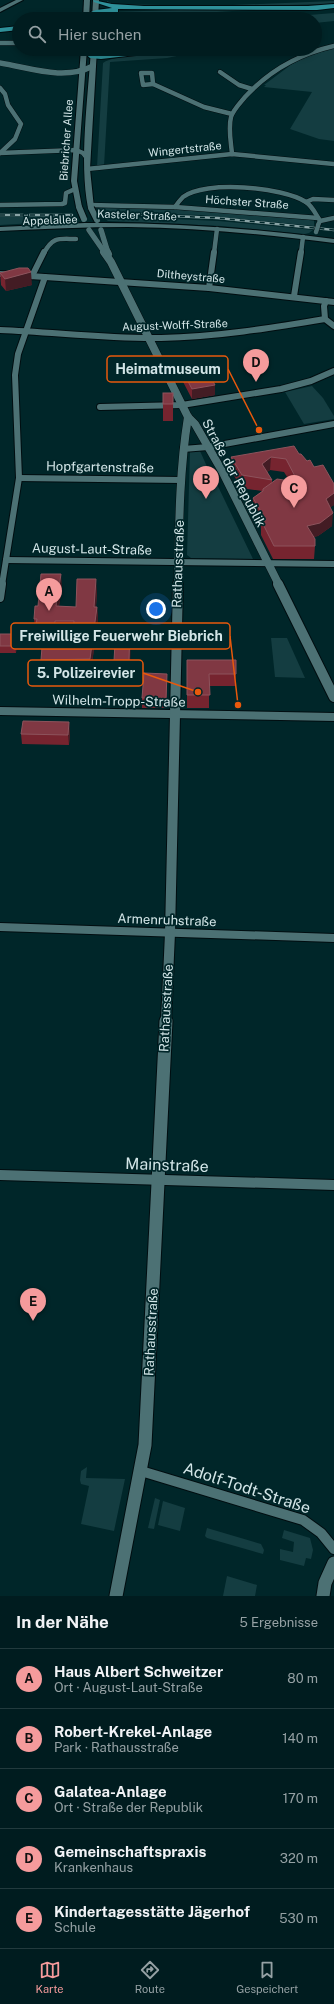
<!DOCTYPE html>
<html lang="de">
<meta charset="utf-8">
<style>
body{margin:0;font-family:"Public Sans",sans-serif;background:#0a2528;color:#f1f3f6}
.you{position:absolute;left:156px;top:609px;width:14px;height:14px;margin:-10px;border:3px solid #fff;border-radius:50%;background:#1a73e8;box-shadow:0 0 0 6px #1a73e833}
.badge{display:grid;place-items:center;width:26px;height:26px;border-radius:50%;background:#f59b9c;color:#111;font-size:13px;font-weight:700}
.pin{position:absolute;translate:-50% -33px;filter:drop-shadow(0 1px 2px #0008)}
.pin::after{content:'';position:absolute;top:21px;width:14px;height:12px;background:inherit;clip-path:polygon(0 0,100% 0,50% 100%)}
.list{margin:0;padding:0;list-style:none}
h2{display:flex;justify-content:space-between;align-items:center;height:52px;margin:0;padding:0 16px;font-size:17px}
h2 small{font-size:13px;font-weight:400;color:#95a1a4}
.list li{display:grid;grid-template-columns:26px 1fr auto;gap:12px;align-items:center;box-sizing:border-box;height:60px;padding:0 16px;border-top:1px solid #223a3d}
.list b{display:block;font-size:15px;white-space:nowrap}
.list p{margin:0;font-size:13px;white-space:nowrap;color:#95a1a4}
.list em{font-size:13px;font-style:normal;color:#95a1a4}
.icon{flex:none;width:22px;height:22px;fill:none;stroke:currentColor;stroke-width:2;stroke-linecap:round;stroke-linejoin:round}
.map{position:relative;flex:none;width:334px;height:1596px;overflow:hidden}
.search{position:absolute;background:#001c1f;box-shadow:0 2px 6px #0003;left:12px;right:12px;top:12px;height:44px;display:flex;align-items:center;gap:10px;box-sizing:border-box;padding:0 14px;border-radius:22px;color:#95a1a4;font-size:15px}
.sheet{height:352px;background:#001c1f}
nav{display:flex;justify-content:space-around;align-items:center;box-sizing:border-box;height:56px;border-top:1px solid #223a3d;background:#001c1f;font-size:11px;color:#95a1a4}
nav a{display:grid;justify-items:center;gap:2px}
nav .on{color:#f59b9c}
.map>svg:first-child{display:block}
.green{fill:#143d41}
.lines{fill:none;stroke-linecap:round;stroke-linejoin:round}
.minor-far3-casing{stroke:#000d10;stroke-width:5.5}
.minor-far2-casing{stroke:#000d10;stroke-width:8}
.minor-far1-casing{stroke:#000d10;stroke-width:10}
.minor-casing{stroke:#000d10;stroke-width:12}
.tertiary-far3-casing{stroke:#000d10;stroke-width:6}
.tertiary-far2-casing{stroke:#000d10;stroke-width:9}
.tertiary-far1-casing{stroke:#000d10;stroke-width:12}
.tertiary-casing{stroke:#000d10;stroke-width:15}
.secondary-casing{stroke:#000d10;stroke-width:2}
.motorway-casing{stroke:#000d10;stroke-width:2}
.minor-far3{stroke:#4c7174;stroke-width:4.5}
.minor-far2{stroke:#4c7174;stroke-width:6}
.minor-far1{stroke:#4c7174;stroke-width:8}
.minor{stroke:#4c7174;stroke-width:10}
.tertiary-far3{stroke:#4c7174;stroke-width:5.5}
.tertiary-far2{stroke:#4c7174;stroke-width:8}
.tertiary-far1{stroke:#4c7174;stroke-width:10}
.tertiary{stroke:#4c7174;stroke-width:13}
.secondary{fill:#4c7174;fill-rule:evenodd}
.motorway{fill:#2e919a;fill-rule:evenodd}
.rail-casing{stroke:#89a3a5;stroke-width:2.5}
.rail{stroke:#002629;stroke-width:1.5;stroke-dasharray:5;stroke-linecap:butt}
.minor-bridge-casing{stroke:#000d10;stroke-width:5.5;stroke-linecap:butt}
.secondary-bridge-casing{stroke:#000d10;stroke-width:8;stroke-linecap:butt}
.minor-bridge{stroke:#4c7174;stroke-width:4.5}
.secondary-bridge{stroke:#4c7174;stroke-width:6}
.wall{fill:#76242f;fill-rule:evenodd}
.shaded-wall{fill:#431c24}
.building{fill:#803843;stroke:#8d535c}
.labels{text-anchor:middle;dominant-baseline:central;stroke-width:3.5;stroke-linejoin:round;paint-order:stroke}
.far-street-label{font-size:11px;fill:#d2e5e7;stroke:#002629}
.street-label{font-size:13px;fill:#d2e5e7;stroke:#002629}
.near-street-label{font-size:16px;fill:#d2e5e7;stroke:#002629}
.leader{fill:none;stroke:#e8590c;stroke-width:1.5}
.callout-dot{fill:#e8590c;stroke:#002629;stroke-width:1.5}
.callout{fill:#002629;stroke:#e8590c;stroke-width:1.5}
.callout-label{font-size:14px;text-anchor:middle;font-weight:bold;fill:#d2e5e7}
</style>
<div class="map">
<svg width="334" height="1596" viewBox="0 0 334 1596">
<rect width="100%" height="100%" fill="#002629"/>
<!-- green -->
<g class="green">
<path d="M107,1l7,3 95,2 125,-5v3l-98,2h-114l-15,-3z"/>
<path d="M217,9l32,1 -144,9 1,-7z"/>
<path d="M334,13v8l-19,2v-4h-56z"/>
<path d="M334,48v93l-15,-2 -29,-10 22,-37 -48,-5 2,-2h-2l28,-21 17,-9z"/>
<path d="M176,49h35l-44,9 -57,4 -6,104 -7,1 6,-104c10,-8 57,-10 73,-14z"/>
<path d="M98,207l78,2 138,11v6l-114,-11 -101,-3z"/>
<path d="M72,216l1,4 -4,1 -69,4v-8z"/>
<path d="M102,216l117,5 94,9 -4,3 -4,1 -84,-8 -113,-5z"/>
<path d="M312,386l11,12 11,18v3l-30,5 -19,-32z"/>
<path d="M190,451h10l9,20h6l2,3 -4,2 40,83 -62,-1 -4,-3z"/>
<path d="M271,638h16l18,40 -30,-1z"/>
<path d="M87,1467l-1,11 39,1 -11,52 -33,-7 8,-38 -8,-2 -1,-4 1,-9z"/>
<path d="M155,1498l5,2 -6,29 -6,-1z"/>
<path d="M163,1501l22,7 -5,23 -22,-6z"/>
<path d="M207,1528l54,16 3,6 -1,4 -56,-16 -2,-2z"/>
<path d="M284,1530l26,8 3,12 -2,9 -5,-1 -2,8 -24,-6v-11l13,3 1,-10 -12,-4z"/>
<path d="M227,1576l30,9 -2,11h-32z"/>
</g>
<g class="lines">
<!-- minor-far3 casing -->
<g class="minor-far3-casing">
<g id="minor-far3">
<path d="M0,43h19"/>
<path d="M220,72l19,13 13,4"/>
<path d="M141,73h11l1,11 -10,1z"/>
<path d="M153,84l51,23 28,7"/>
<path d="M0,88l5,6 3,11 13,19 -6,15 -15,14"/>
<path d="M0,153l76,-3 7,3 4,5"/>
<path d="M232,154c-1,-12 -4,-25 -1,-37 2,-7 9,-14 14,-20 24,-26 54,-43 89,-51"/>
<path d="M87,169l145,-15 102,10"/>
<path d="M306,202l7,-3 21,1"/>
<path d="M0,205l62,-1 3,-1 1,-10 9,-4"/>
<path d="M90,205l85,2 143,11"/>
<path d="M175,207c2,-3 5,-7 8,-10 22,-17 100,-10 123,5 6,4 9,11 13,17"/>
<path d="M318,225l2,-4 14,-3"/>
<path d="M44,253c9,-17 15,-14 32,-14"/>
<path d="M214,253l3,-24"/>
<path d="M301,253l2,-16"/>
</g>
</g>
<!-- minor-far2 casing -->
<g class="minor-far2-casing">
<g id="minor-far2">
<path d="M0,274l209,14 125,14"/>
<path d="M32,276l12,-24"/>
<path d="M209,288l5,-36"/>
<path d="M294,296l7,-44"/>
<path d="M326,301l-2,5 1,13 9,7"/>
<path d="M0,330c54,2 107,9 161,8 55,-1 110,-10 164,-19"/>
<path d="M100,407l82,-2 99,-16 30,-8 23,-10"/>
<path d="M183,449l25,-2 126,-23"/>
<path d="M19,478l162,2"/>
<path d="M6,560l328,4"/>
<path d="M2,585l17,-107 -4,-103 3,-21 27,-77"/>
</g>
</g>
<!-- minor-far1 casing -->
<g class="minor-far1-casing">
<g id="minor-far1">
<path d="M0,598l2,-14"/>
<path d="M0,711l334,6"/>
<path d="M0,927l334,11"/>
</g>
</g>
<!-- minor casing -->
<g class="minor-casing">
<g id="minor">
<path d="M0,1175l334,10"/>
<path d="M141,1471l162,49 18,13 13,16"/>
</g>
</g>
<!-- tertiary-far3 casing -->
<g class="tertiary-far3-casing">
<g id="tertiary-far3">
<path d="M0,63c31,5 64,18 93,3"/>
<path d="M89,230l16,23"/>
<path d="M101,230l7,23"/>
</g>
</g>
<!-- tertiary-far2 casing -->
<g class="tertiary-far2-casing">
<g id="tertiary-far2">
<path d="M104,252l7,10 77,155 7,7 27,47 57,114"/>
<path d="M107,252l1,2"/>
<path d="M178,585c1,-56 1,-112 10,-168"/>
</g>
</g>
<!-- tertiary-far1 casing -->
<g class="tertiary-far1-casing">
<g id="tertiary-far1">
<path d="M278,584l56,113"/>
<path d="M166,1022l4,-89 8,-349"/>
</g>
</g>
<!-- tertiary casing -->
<g class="tertiary-casing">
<g id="tertiary">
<path d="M116,1596l29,-151 21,-424"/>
<path d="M323,1596l2,-13 9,-20"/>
</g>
</g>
<!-- secondary casing -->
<g class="secondary-casing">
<g id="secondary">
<path d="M16,0h7l-23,12v-4z"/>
<path d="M84,0h6l-1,19h-6z"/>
<path d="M93,0h6l-1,19h-6z"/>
<path d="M81,49h6l-10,132 5,26 -3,2 -3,-2 -5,-26z"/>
<path d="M91,49h6l-7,120 4,39 -3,2 -3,-2c-9,-48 0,-110 3,-159z"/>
<path d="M85,223c83,-1 166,5 249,16v4c-68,-9 -137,-15 -206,-16 -43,0 -85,2 -128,4v-4z"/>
</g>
</g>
<!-- motorway casing -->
<g class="motorway-casing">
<g id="motorway">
<path d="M93,0l19,4 32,2h164l26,-2v4l-17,2 -199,-1v3l-35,7v-4l13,-5 16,-2 -18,-6z"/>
<path d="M277,13l4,2 -1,2 -32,2z"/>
<path d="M173,15h3v4h-36l4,-2z"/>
<path d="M233,15h3v4h-40l4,-2z"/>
<path d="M19,26v4l-19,2v-4z"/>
<path d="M80,49c9,0 13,5 21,6l50,-6h24l-4,2 -70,8 -11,-1z"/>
</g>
</g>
<!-- minor-far3 -->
<use href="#minor-far3" class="minor-far3"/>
<!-- minor-far2 -->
<use href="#minor-far2" class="minor-far2"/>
<!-- minor-far1 -->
<use href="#minor-far1" class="minor-far1"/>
<!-- minor -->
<use href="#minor" class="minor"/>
<!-- tertiary-far3 -->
<use href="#tertiary-far3" class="tertiary-far3"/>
<!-- tertiary-far2 -->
<use href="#tertiary-far2" class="tertiary-far2"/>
<!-- tertiary-far1 -->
<use href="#tertiary-far1" class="tertiary-far1"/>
<!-- tertiary -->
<use href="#tertiary" class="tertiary"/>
<!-- secondary -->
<use href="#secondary" class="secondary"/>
<!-- motorway -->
<use href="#motorway" class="motorway"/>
<!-- rail casing -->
<g class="rail-casing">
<g id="rail">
<path d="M100,213l118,5 116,12"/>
<path d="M0,215h72"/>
</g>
</g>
<!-- rail -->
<use href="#rail" class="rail"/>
<!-- minor-bridge casing -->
<g class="minor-bridge-casing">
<path id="minor-bridge" d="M316,232l2,-6"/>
</g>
<!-- secondary-bridge casing -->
<g class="secondary-bridge-casing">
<g id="secondary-bridge">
<path d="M79,207l5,12"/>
<path d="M91,208l6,12"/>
</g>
</g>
<!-- minor-bridge -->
<use href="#minor-bridge" class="minor-bridge"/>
<!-- secondary-bridge -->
<use href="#secondary-bridge" class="secondary-bridge"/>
</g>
<!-- wall -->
<g class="wall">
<path d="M0,272l32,13 -26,6 -5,-6z"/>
<path d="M181,368l34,27 -23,4 -11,-21z"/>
<path d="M173,393v28h-10v-17z"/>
<path d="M299,454l35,30v21l-4,2 2,19 -14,10 -5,1 2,9 -1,13h-41l-12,-24v-8l-9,-17 1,-12 9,-7 -21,-3 -10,-18v-13zM270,470l14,2 5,8 -17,3v-3l-5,-8z"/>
<path d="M62,587l-3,19 17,1 21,-16 -1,16h1l1,12 -7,52 -49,1 -1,-12 31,-13 1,-14h-17l-1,10h-18l-3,-24 4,-13z"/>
<path d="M130,625v46h-15l-1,-10z"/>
<path d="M0,634h16l1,7 -1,12h-16z"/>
<path d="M187,660l49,14 -1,12h-26v22h-22z"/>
<path d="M167,684l-1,24h-24v-10z"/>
<path d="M70,731l-1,14 -47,-1 -1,-10z"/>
</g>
<!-- shaded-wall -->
<g class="shaded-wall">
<path d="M31,272l1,13 -26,6 -1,-12z"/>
<path d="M215,385v10l-23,4v-10z"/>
<path d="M271,457l-1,13 -9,6 1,-12z"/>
<path d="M334,493v12l-10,7 2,-13z"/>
<path d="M333,513l-1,13 -14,10 -13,2 2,-12z"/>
<path d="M61,574l1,13 -5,31 -1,-12z"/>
<path d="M96,579l1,12 -2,28 -1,-12z"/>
<path d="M97,607l1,12 -7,52 -1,-12z"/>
<path d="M55,621l1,12 -1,10 -1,-12z"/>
<path d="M130,625l1,10 -1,36 -1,-10z"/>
<path d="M16,634l1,7 -1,12 -1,-7z"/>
<path d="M69,722l1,9 -1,14 -1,-10z"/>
</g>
<!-- building -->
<g class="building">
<path d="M19,268h9l3,4 -26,7 -5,-6z"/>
<path d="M204,365l11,20 -23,4 -11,-21z"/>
<rect x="163" y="393" width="10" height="11"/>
<path d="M294,446l5,8h2l6,7 3,-1 4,7 9,-2 11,19v9l-8,6 7,14 -13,10 -13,3 8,13v7h-41l-12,-24 4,-2 -13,-22 10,-7v-2l14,-10 21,3 -12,-23 -15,-2 -9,7 10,16 -30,-5 -11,-18z"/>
<path d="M41,574h20l-5,32 20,1 1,-28h19l-2,28h3l-7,52 -49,1 1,-13h30l2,-26h-19l-1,10h-19l2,-12h-3l1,-13h3z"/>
<path d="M130,625l-1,36h-15l2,-35z"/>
<path d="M0,634h16l-1,12h-15z"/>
<path d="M187,660h49v14h-27l1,21h-23z"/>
<path d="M144,673l23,1 -1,25 -24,-1z"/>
<path d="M23,721l46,1 -1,13 -47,-1z"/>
</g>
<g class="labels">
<!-- far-street labels -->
<g class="far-street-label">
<text transform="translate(66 140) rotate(-86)">Biebricher Allee</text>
<text transform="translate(185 149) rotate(-6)">Wingertstraße</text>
<text transform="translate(247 202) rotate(4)">Höchster Straße</text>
<text transform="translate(137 215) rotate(2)">Kasteler Straße</text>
<text transform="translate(50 220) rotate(-2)">Äppelallee</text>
<text transform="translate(191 276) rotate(5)">Diltheystraße</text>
<text transform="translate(175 325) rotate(-2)">August-Wolff-Straße</text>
</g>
<!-- street labels -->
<g class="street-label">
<text transform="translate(100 467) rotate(1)">Hopfgartenstraße</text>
<text transform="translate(234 473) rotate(62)">Straße der Republik</text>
<text transform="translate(92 549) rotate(1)">August-Laut-Straße</text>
<text transform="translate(178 564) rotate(-88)">Rathausstraße</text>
<text transform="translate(119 701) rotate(1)">Wilhelm-Tropp-Straße</text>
<text transform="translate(167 920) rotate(2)">Armenruhstraße</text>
<text transform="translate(166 1008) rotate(-87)">Rathausstraße</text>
<text transform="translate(151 1332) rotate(-87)">Rathausstraße</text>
</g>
<!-- near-street labels -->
<g class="near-street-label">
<text transform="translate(167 1165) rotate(2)">Mainstraße</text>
<text transform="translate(247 1488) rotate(18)">Adolf-Todt-Straße</text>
</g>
</g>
<!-- callouts -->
<path class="leader" d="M259 430L228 369M238 705L230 636M198 692L143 673"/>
<g class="callout-dot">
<circle cx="259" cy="430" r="4"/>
<circle cx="238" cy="705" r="4"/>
<circle cx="198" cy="692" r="4"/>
</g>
<g class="callout">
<rect x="107" y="356" width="121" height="26" rx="4"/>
<rect x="11" y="623" width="219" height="26" rx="4"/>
<rect x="28" y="660" width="115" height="26" rx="4"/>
</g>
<g class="callout-label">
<text x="168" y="374">Heimatmuseum</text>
<text x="121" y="641">Freiwillige Feuerwehr Biebrich</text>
<text x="86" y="678">5. Polizeirevier</text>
</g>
</svg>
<div class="you"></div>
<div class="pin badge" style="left:49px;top:611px">A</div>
<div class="pin badge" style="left:206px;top:499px">B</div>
<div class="pin badge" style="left:294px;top:508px">C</div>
<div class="pin badge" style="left:256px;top:382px">D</div>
<div class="pin badge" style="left:33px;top:1321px">E</div>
<div class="search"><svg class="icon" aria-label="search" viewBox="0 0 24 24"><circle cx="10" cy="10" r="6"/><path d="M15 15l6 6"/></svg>Hier suchen</div>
</div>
<section class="sheet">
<h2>In der Nähe<small>5 Ergebnisse</small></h2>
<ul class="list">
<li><span class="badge">A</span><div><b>Haus Albert Schweitzer</b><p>Ort · August-Laut-Straße</p></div><em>80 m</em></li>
<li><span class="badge">B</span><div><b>Robert-Krekel-Anlage</b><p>Park · Rathausstraße</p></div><em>140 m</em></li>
<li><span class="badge">C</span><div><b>Galatea-Anlage</b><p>Ort · Straße der Republik</p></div><em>170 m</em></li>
<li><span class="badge">D</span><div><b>Gemeinschaftspraxis</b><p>Krankenhaus</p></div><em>320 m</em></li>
<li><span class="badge">E</span><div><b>Kindertagesstätte Jägerhof</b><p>Schule</p></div><em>530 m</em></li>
</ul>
</section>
<nav>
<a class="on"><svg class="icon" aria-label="map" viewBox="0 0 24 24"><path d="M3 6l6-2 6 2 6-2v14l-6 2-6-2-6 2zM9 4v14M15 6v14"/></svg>Karte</a>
<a><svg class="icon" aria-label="directions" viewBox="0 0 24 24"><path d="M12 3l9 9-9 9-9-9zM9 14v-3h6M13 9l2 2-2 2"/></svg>Route</a>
<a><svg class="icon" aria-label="saved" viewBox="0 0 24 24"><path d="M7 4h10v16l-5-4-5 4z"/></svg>Gespeichert</a>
</nav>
